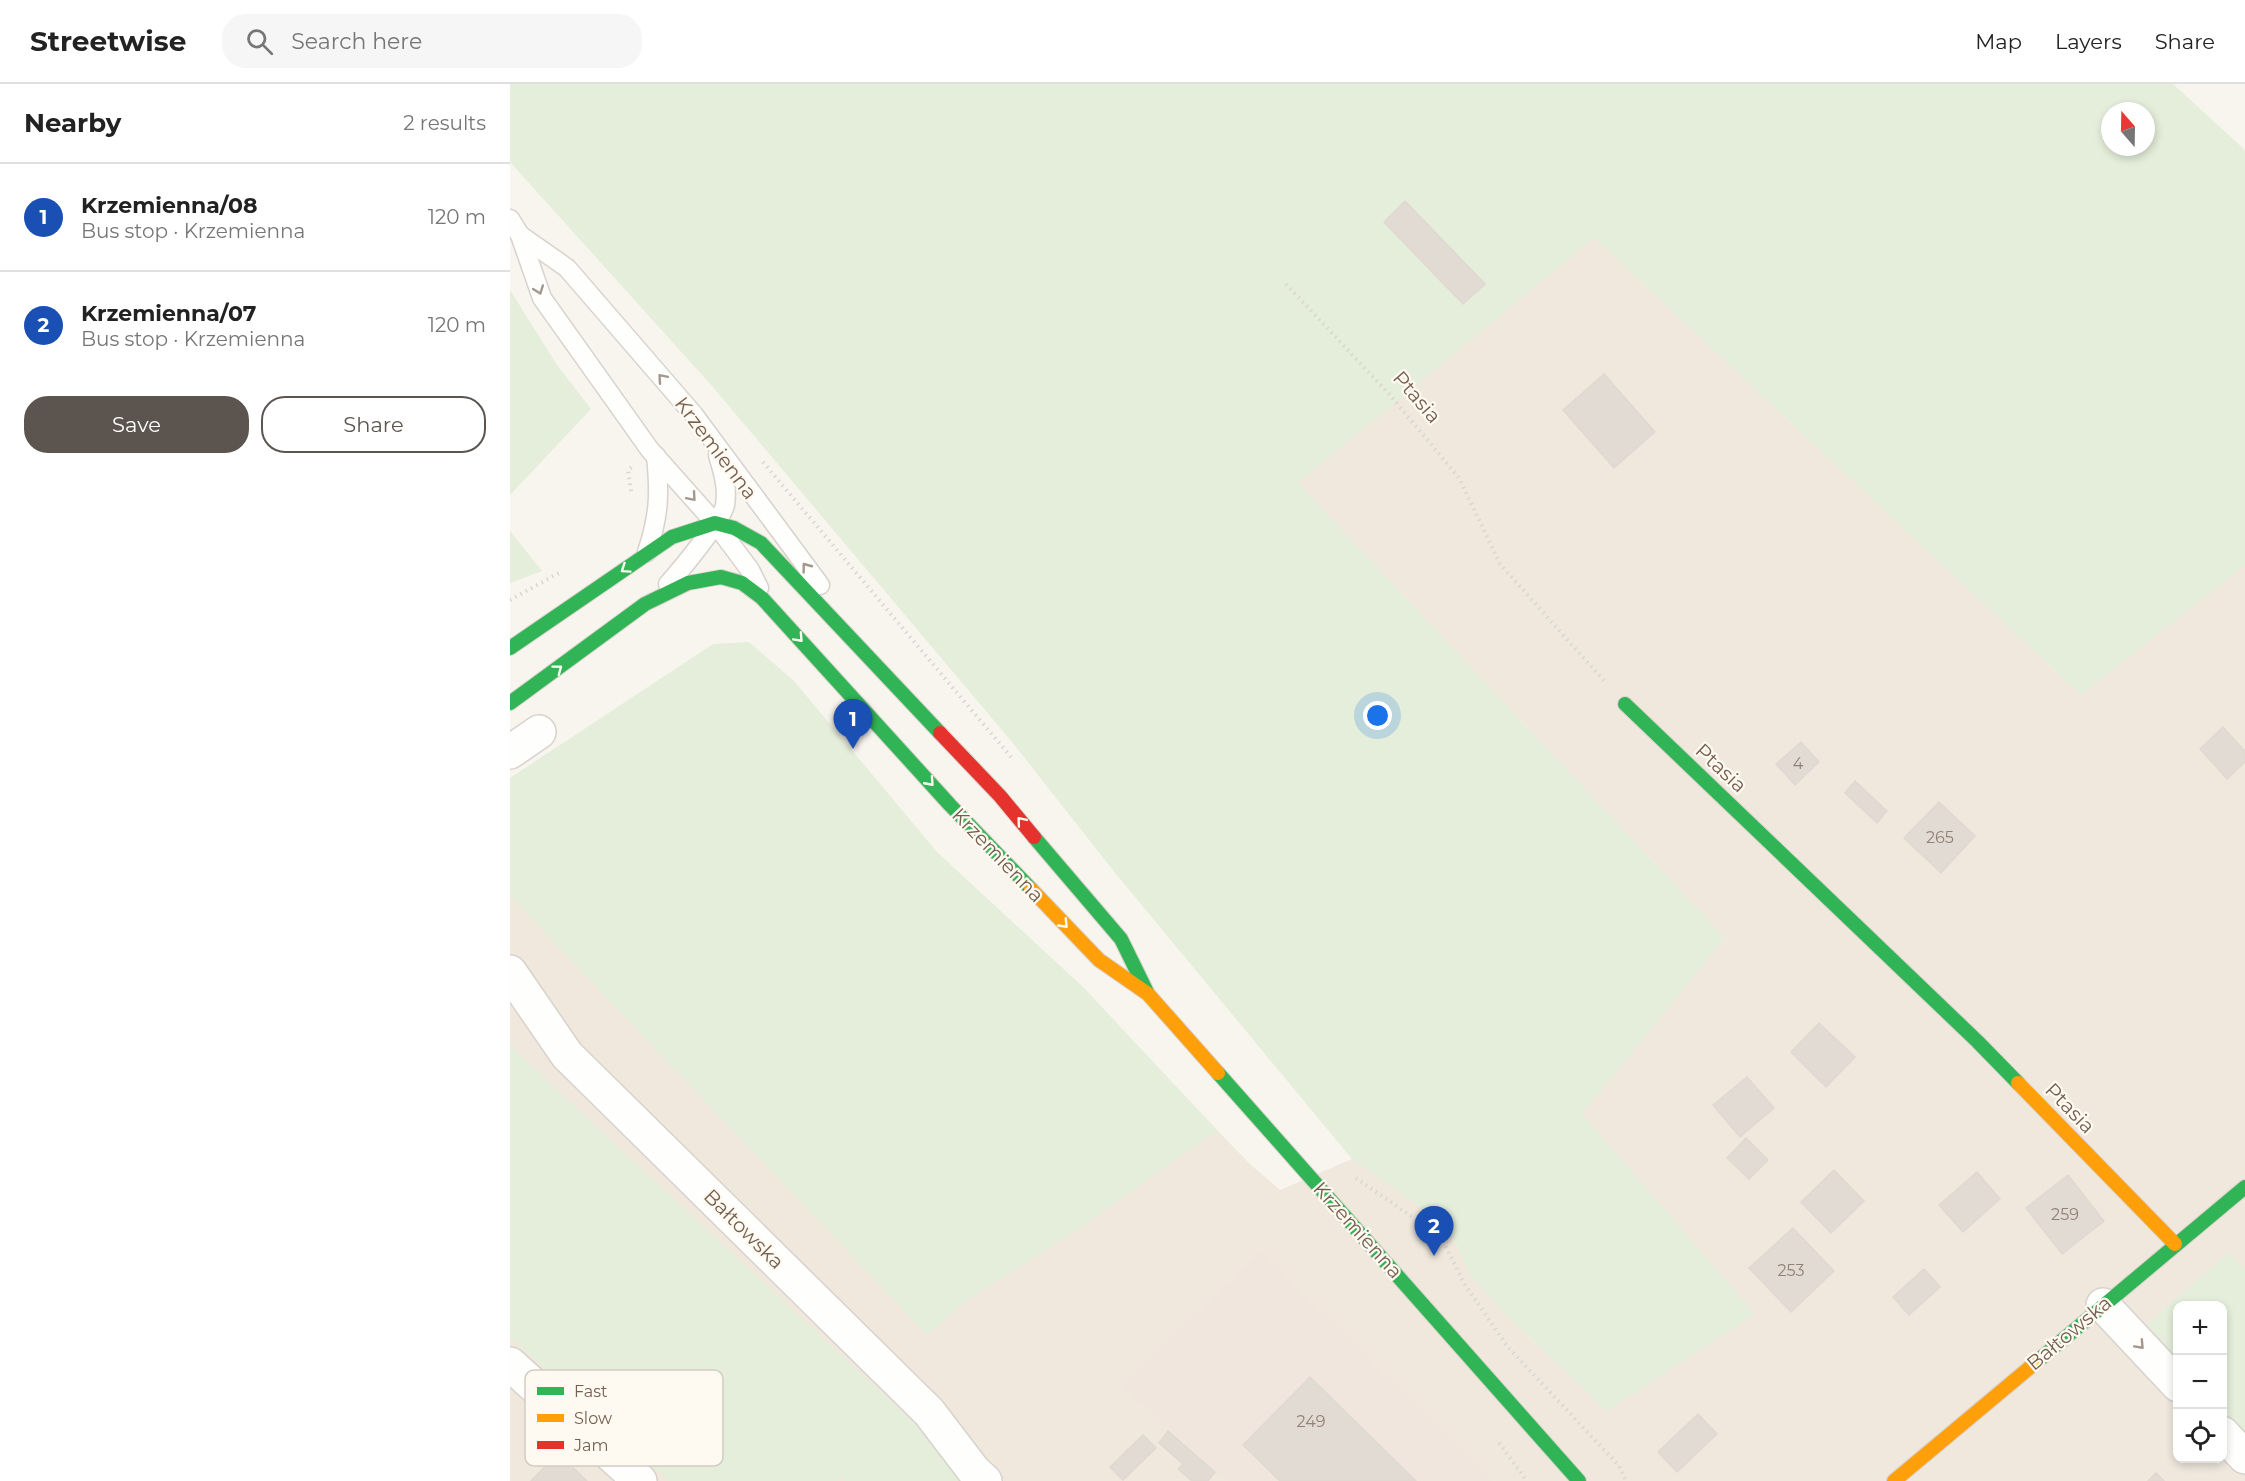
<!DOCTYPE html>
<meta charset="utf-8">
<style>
body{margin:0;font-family:Montserrat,sans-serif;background:#f6f6f6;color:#222}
.controls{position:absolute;right:18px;bottom:18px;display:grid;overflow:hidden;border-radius:12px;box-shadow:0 3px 9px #0003}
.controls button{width:54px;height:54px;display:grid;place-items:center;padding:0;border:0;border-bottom:2px solid #e0e0e0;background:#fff;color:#222;font:30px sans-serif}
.compass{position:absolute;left:1591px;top:18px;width:54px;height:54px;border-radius:50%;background:#fff;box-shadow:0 3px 9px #0003;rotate:340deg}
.you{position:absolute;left:868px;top:632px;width:21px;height:21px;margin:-15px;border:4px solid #fff;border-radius:50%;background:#1a73e8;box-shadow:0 0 0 9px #1a73e833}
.badge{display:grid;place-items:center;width:39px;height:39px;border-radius:50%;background:#5c554f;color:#fff;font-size:20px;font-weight:700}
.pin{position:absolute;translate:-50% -50px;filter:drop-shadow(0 2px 3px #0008)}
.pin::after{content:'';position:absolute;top:32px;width:21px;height:18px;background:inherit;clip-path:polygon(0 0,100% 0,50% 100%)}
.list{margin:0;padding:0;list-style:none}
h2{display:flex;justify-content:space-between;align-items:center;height:78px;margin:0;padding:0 24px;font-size:26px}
h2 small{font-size:20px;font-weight:400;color:#767676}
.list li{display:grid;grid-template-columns:39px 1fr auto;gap:18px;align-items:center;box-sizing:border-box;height:108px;padding:0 24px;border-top:2px solid #e0e0e0}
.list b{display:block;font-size:22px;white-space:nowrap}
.list p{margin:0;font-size:20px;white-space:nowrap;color:#767676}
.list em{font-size:20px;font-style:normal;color:#767676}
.actions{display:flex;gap:12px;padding:18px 24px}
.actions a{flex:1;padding:14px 0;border:2px solid #5c554f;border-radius:24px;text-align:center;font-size:21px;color:#5c554f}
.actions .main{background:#5c554f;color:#fff}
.icon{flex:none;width:33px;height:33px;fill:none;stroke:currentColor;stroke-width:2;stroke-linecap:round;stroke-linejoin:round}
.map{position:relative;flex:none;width:1735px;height:1397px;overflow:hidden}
header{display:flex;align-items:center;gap:36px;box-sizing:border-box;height:84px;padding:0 30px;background:#fff;border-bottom:2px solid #e0e0e0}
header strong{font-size:28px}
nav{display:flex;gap:33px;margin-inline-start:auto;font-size:21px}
.search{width:420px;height:54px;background:#f6f6f6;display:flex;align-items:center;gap:15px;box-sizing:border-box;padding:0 21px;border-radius:24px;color:#767676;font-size:22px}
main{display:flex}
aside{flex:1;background:#fff}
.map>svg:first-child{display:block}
.residential{fill:#f0e8dd;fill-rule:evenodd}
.commercial{fill:#f1e6dd}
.green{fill:#e4eeda;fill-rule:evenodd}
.building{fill:#e1dbd4;stroke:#e0d9d1;stroke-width:1.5}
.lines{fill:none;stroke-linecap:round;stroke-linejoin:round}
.lane-casing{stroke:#d7d2cd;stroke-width:21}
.street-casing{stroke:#d7d2cd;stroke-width:36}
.fast-casing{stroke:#d8d2cc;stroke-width:16}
.slow-casing{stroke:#d8d2cc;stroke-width:16}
.jam-casing{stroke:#d8d2cc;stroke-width:16}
.path{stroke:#dad5d0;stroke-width:4;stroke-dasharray:1.5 4.5;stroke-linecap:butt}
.lane{stroke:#fefefc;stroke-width:18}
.street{stroke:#fefefc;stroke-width:33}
.fast{stroke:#30b455;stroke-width:14}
.slow{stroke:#ff9f0a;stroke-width:14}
.jam{stroke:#e5322d;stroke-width:14}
.oneway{stroke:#a4978c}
.oneway2{stroke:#fefaf1}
.labels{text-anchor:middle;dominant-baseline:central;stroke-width:4.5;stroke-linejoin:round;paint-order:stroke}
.number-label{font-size:16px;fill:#928174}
.street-label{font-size:20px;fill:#745f50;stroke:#fefaf1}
.key{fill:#fefaf1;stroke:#d5ccc1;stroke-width:1.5}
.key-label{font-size:16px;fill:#745f50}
</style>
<header>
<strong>Streetwise</strong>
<div class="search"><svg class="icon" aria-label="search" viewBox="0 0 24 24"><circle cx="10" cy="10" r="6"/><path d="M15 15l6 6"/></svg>Search here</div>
<nav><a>Map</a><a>Layers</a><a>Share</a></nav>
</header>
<main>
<aside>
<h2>Nearby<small>2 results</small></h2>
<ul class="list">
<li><span class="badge" style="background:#1a4fb4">1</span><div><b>Krzemienna/08</b><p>Bus stop · Krzemienna</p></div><em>120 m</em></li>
<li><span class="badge" style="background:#1a4fb4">2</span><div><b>Krzemienna/07</b><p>Bus stop · Krzemienna</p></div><em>120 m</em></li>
</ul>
<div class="actions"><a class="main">Save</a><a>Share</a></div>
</aside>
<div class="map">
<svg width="1735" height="1397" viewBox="0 0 1735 1397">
<rect width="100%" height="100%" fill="#f8f5ee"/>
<!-- residential -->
<path class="residential" d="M1084,154l487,457 164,-130v916h-1735v-585l417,438 43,-36 109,-69 138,-99 34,35 29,25 72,-31 96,68 23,49 36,40 100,95 148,-97 -173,-200 143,-176 -427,-455 146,-131zM1668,1222h44v152h-44z"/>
<!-- commercial -->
<path class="commercial" d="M751,1167l231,230h-266l-105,-95z"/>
<!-- green -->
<g class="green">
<path d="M0,0h1663l72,66v415l-164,130 -487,-457 -296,245 427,455 -143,176 173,200 -148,97 -100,-95 -36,-40 -23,-49 -96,-68 -236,-285 -104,-132 -300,-356 -202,-224zM1600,27h36v36h-36z"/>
<path d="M0,206l47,75 34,44 -81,86z"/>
<path d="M0,447l32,40 -32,12z"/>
<path d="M239,558l45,39 143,171 147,136 133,142 -138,99 -109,69 -43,37 -417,-439v-118l203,-134z"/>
<path d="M0,959l8,10 458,428h-131l-3,-3 -5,3h-168l-159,-144z"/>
<path d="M1719,1168l16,18v164l-22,-25 -1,-103h-44l-1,52 -30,-34z"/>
</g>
<!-- building -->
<g class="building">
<path d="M895,117l80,83 -22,20 -79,-82z"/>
<path d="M1094,290l51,58 -41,36 -51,-58z"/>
<path d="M1713,643l22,24v11l-18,17 -27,-30z"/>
<path d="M1291,658l18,20 -24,23 -19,-21z"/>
<path d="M1345,697l32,30 -10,12 -32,-30z"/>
<path d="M1429,718l36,34 -34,37 -37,-35z"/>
<path d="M1309,939l36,34 -29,30 -35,-35z"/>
<path d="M1237,993l27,31 -34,29 -27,-32z"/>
<path d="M1236,1054l22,22 -19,19 -22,-21z"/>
<path d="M1324,1086l30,31 -33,32 -30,-31z"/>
<path d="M1467,1088l23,27 -37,33 -24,-27z"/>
<path d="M1558,1091l36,46 -42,33 -36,-46z"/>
<path d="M1283,1144l41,43 -43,41 -42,-44z"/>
<path d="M1414,1185l16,18 -31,28 -16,-18z"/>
<path d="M800,1293l106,104h-136l-37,-36z"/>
<path d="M1188,1330l19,20 -40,38 -19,-20z"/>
<path d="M658,1347l47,41 -7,9h-16l-14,-12 5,-5 -24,-21z"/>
<path d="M633,1351l13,13 -33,32 -13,-13z"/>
<path d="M48,1369l29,28h-56z"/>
<path d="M1646,1389l8,8h-16z"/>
</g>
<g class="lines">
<!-- lane casing -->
<g class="lane-casing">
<g id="lane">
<path d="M0,135l10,16 22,63 108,152 65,73 35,47 9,18"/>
<path d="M10,151l47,33 127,147 126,170"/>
<path d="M137,468c12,-36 13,-58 9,-96"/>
<path d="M158,500c11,-12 55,-65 57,-79 3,-17 -2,-33 -7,-50"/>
</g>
</g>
<!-- street casing -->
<g class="street-casing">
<g id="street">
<path d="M0,668l29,-20"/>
<path d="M0,888l57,83 362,357 45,59 11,10"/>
<path d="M1593,1221l75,80"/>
<path d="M0,1280l130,117"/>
<path d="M1712,1349l23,24"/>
</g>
</g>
<!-- fast casing -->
<g class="fast-casing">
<g id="fast">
<path d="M0,564l162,-111 43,-14 19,5 27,15 179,190"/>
<path d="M0,619l135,-99 43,-21 33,-6 21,6 20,15 188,207 81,84"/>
<path d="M1115,620l353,338 40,41"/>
<path d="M524,753l87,102 26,53"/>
<path d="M708,989l361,408"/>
<path d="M1524,1280l211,-177"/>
</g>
</g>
<!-- slow casing -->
<g class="slow-casing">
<g id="slow">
<path d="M521,805l68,71 49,34 70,79"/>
<path d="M1508,999l157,161"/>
<path d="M1384,1397l140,-117"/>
</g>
</g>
<!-- jam casing -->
<g class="jam-casing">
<path id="jam" d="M430,649l60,63 34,41"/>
</g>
<!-- path -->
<g class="path">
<path d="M776,200l104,111 69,83 41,86 104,117"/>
<path d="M253,378l248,295"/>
<path d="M121,407l-3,-21 4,-3"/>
<path d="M0,516l49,-27"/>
<path d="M846,1094l85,59 23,46 43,63 112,120 7,15"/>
<path d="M989,1359l28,38"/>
</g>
<!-- lane -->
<use href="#lane" class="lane"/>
<!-- street -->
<use href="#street" class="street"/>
<!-- fast -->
<use href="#fast" class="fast"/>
<!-- slow -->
<use href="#slow" class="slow"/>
<!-- jam -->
<use href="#jam" class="jam"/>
</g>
<!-- one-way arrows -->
<defs><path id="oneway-chevron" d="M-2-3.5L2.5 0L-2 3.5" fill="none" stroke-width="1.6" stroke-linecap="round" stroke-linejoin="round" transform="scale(1.5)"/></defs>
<g class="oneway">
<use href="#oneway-chevron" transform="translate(29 206) rotate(70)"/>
<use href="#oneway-chevron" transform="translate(152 294) rotate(-131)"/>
<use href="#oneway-chevron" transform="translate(182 413) rotate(49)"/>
<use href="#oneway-chevron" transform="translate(296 483) rotate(-127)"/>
<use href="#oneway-chevron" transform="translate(1630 1261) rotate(47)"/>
</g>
<g class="oneway2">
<use href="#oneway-chevron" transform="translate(115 485) rotate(146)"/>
<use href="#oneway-chevron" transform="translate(289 554) rotate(47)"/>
<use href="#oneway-chevron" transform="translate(48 585) rotate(-37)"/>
<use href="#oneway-chevron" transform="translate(420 698) rotate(48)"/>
<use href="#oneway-chevron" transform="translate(511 737) rotate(-130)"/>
<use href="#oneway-chevron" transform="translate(554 840) rotate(46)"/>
</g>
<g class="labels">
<!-- number labels -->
<g class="number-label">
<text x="1288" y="679">4</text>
<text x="1430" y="753">265</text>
<text x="1555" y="1130">259</text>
<text x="1281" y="1186">253</text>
<text x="801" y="1337">249</text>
</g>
<!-- street labels -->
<g class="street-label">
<text transform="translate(907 313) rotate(49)">Ptasia</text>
<text transform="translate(206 364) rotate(53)">Krzemienna</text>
<text transform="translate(1211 684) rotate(43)">Ptasia</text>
<text transform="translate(488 771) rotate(46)">Krzemienna</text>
<text transform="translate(1560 1024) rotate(46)">Ptasia</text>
<text transform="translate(234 1145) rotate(45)">Bałtowska</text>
<text transform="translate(848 1146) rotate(48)">Krzemienna</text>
<text transform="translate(1559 1249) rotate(-40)">Bałtowska</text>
</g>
</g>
<!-- legend -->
<rect x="15" y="1286" width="198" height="96" rx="9" class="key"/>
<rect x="27" y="1303" width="27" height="8" fill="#30b455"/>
<rect x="27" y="1330" width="27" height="8" fill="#ff9f0a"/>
<rect x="27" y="1357" width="27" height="8" fill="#e5322d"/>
<g class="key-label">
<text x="64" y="1313">Fast</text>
<text x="64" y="1340">Slow</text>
<text x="64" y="1367">Jam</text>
</g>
</svg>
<div class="controls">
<button>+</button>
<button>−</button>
<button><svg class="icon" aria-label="locate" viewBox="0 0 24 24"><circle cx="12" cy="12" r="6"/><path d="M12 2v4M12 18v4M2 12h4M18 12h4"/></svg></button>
</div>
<svg class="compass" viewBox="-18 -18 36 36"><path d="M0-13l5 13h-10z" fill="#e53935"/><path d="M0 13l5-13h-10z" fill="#767676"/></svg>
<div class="you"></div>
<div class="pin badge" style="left:343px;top:665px;background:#1a4fb4">1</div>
<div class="pin badge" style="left:924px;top:1172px;background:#1a4fb4">2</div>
</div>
</main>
